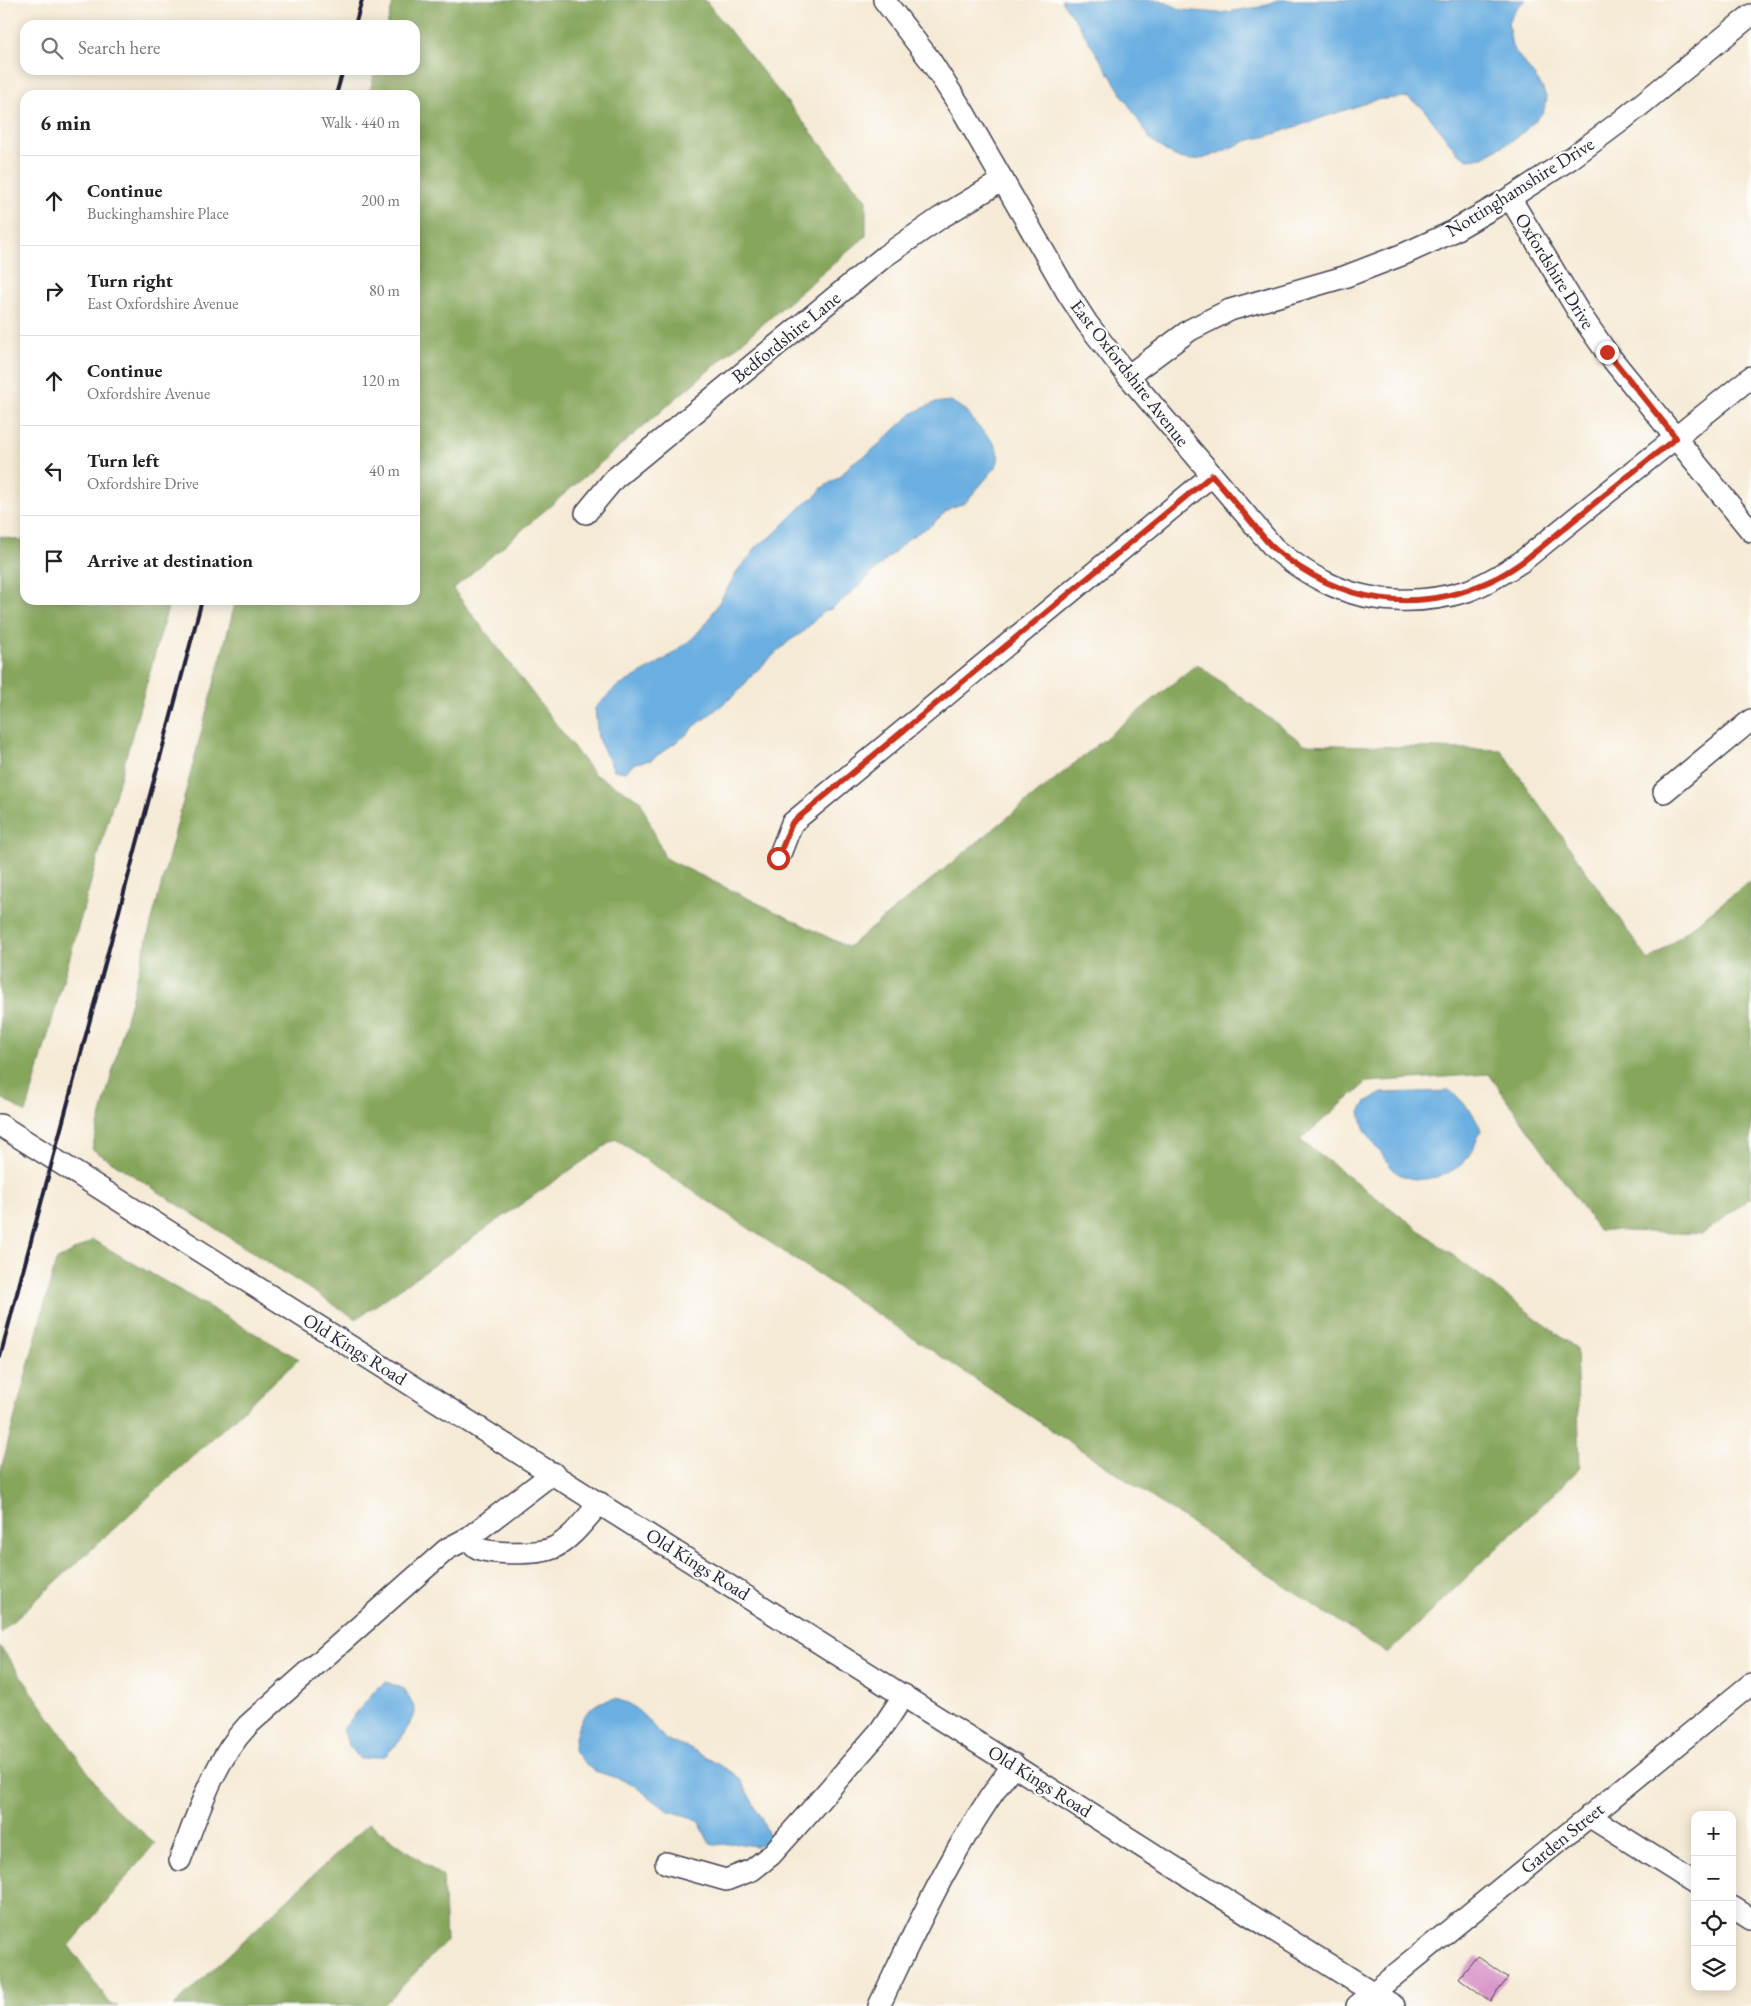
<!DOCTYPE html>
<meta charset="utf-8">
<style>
body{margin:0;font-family:"EB Garamond",serif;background:#f2f2f2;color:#222}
.controls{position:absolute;right:15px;bottom:15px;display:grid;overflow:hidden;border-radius:10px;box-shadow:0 2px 12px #0003}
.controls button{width:45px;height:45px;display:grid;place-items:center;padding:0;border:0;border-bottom:1px solid #e0e0e0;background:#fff;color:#222;font:25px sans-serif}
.stop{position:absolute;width:15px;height:15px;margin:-11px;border:4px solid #c8321e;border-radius:50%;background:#fff}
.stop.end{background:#c8321e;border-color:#fff;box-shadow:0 1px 5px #0008}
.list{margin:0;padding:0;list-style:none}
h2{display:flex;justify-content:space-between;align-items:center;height:65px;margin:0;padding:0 20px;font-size:21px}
h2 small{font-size:16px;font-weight:400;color:#767676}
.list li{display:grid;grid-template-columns:32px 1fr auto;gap:15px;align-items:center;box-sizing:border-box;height:90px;padding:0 20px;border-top:1px solid #e0e0e0}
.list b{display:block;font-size:19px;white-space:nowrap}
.list p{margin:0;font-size:16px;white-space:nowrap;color:#767676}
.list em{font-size:16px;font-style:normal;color:#767676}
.icon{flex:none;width:28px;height:28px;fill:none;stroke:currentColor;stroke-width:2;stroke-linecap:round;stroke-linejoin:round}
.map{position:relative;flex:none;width:1751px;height:2006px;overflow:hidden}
.search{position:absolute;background:#fff;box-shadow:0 2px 12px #0003;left:20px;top:20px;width:400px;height:55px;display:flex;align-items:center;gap:12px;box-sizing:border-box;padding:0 18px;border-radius:15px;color:#767676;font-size:19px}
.panel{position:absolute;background:#fff;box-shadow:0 2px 12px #0003;left:20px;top:90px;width:400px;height:515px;border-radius:15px}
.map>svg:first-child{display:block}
.forest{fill:#86a65b;stroke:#54644b}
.water{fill:#6bafe1;stroke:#46688e}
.building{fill:#d998ca}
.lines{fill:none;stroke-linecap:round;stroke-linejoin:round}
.minor-casing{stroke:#424052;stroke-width:24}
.minor{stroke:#fff;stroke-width:21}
.rail{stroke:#22223b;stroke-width:4}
.route{stroke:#c8321e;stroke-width:6}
.labels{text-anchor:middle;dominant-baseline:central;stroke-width:4.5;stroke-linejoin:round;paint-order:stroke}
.street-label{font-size:19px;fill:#22223b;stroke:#fdfcf7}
</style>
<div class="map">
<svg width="1751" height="2006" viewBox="0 0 1751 2006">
<rect width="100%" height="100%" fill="#fdfcf7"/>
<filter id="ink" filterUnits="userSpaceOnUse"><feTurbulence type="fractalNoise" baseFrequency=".02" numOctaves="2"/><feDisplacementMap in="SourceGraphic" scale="10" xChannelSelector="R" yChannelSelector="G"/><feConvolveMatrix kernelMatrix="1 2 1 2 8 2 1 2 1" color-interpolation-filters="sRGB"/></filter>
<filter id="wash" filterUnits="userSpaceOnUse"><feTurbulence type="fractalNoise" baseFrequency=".0096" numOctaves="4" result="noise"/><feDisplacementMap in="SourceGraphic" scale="20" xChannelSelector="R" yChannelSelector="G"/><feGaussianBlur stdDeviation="1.12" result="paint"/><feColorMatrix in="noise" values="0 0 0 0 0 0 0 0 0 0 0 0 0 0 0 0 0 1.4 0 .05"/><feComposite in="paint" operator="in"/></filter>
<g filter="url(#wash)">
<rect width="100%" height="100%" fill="#f5ead5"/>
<!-- forest -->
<g class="forest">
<path d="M394,0h311l161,200v36l-413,353 141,185 46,26 25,58 183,89 349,-283 107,80 197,6 148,211 102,-81v317l-48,37 -105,-4 -109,-156 -122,8 -67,58 276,208 4,120 -193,186 -772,-515 -259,180 -264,-170 144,-549h179v-505h-46l6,-25h40v-45h-28z"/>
<path d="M0,536l25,6v58h145l-144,513 -26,-16z"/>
<path d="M93,1240l206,119 -299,274v-160l56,-212z"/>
<path d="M0,1646l111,159 44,38 -86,103 42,59 7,1h-118z"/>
<path d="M369,1823l74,54 3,64 -63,65h-209z"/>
</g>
<!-- water -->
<g class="water">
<path d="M1061,0h100l21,10 38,3 40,-6 17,-7h249l-10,8 -8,15 4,24 29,38 6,14 -4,14 -25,24 -35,20 -15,2 -11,-7 -35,-45 -16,-10 -31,3 -110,37c-26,2 -48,22 -74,23 -15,0 -30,-12 -41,-21l-70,-112z"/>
<path d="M951,401c6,4 13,8 17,12 3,3 4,7 7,10 11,13 30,24 21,44l-31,36 -15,5 -20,18 -21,12 -59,56 -19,15 -8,3 -20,20 -14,9 -35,32 -17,20 -42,33 -9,9 -35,25 -16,3 -10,9 -11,-2 -16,-31 -3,-31 19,-19 50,-29 29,-22 15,-17 32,-54 10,-10 6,-10 17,-12 33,-33 10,-6 6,-8 19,-12 11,-13 16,-9 45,-41 21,-10z"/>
<path d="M1451,1091c13,12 24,22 30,39 -4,8 -6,17 -11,25 -13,19 -47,31 -69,20 -10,-5 -16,-17 -23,-26 -10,-14 -15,-19 -18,-37l6,-10 16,-9z"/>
<path d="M387,1682l18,8 9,16v11l-15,25 -14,14 -25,3 -12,-15 -5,-15 34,-41z"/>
<path d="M616,1699l14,5 13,11 23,25 22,7 47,27 7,8 24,46 3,8 -5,7 -9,3 -20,-3 -20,2 -6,-3 -10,-20 -9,-5 -23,-7 -38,-28 -37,-12 -18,-18c0,-19 6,-37 23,-48 4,-3 13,-4 19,-5z"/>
</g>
<g id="blocks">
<!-- building -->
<path class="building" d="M1477,1956l31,22 -18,23 -31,-23z"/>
</g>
</g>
<g filter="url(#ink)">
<use href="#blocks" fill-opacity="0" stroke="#424052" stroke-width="1"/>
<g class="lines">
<!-- minor casing -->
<g class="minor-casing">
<g id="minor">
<path d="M884,0l46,60 33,51 104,181 20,31 41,53 146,172c16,13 32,25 51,34 43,22 96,23 142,9 19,-7 37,-18 54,-29l230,-185"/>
<path d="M1510,198l68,113 29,42 144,178"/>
<path d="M1128,376l62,-46 40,-20 114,-33 60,-23 44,-20 62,-36 60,-39 51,-38 130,-106"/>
<path d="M586,513l28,-34 271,-223 55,-38 63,-38"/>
<path d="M1664,792l87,-72"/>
<path d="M778,859l14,-36 420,-348"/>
<path d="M0,1125l1394,881"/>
<path d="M553,1473l-85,65c3,3 5,7 8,9 11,8 64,7 77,1 19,-9 33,-30 47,-45"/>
<path d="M1589,1816l106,67"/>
<path d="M180,1860c18,-47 33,-98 68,-135l199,-176 21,-11"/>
<path d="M666,1863l60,17 26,-10 19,-15 34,-38 75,-86 24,-36"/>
<path d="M1732,1907l19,12"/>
<path d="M879,2006c40,-83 78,-168 135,-242"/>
<path d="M1357,2006l394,-322"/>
</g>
</g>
<!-- minor -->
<use href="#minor" class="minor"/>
<!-- rail -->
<g class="rail">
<path d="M355,25l7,-25"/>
<path d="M336,95l7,-25"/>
<path d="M0,1357l202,-757"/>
</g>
</g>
</g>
<g class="lines" filter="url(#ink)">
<!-- route -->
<path class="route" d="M778,858l14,-35 420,-348c14,17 28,33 41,49 7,9 14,19 23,26 63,52 138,66 214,31 29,-13 53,-36 77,-55 36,-30 72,-59 109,-88l-69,-86"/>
</g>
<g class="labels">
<!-- street labels -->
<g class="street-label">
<text transform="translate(1520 187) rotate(-32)">Nottinghamshire Drive</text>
<text transform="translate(1555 271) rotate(58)">Oxfordshire Drive</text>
<text transform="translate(786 337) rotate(-39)">Bedfordshire Lane</text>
<text transform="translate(1130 373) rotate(52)">East Oxfordshire Avenue</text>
<text transform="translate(355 1349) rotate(32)">Old Kings Road</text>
<text transform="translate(698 1564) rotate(32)">Old Kings Road</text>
<text transform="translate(1040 1781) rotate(32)">Old Kings Road</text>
<text transform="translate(1562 1838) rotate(-39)">Garden Street</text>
</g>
</g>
</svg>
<div class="controls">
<button>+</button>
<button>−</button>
<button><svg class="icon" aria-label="locate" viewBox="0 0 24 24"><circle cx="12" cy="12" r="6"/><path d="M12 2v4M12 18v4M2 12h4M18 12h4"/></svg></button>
<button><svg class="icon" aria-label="layers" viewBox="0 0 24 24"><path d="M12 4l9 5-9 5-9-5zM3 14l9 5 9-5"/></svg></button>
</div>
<div class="stop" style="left:778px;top:858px"></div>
<div class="stop end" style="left:1607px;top:352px"></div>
<div class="search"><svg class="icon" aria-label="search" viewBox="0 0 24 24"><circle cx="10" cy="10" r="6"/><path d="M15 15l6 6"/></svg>Search here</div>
<section class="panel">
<h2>6 min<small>Walk · 440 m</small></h2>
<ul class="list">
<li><svg class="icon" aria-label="ahead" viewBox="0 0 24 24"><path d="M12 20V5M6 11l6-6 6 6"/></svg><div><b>Continue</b><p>Buckinghamshire Place</p></div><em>200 m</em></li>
<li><svg class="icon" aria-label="right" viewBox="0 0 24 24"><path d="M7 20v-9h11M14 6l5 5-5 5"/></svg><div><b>Turn right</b><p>East Oxfordshire Avenue</p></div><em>80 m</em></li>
<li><svg class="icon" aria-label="ahead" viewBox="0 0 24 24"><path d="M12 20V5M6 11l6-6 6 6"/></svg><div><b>Continue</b><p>Oxfordshire Avenue</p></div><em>120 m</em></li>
<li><svg class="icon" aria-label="left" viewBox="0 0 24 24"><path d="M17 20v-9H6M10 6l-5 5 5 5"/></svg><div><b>Turn left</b><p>Oxfordshire Drive</p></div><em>40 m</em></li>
<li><svg class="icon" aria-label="arrive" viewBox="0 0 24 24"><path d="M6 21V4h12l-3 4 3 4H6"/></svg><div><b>Arrive at destination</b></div></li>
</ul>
</section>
</div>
